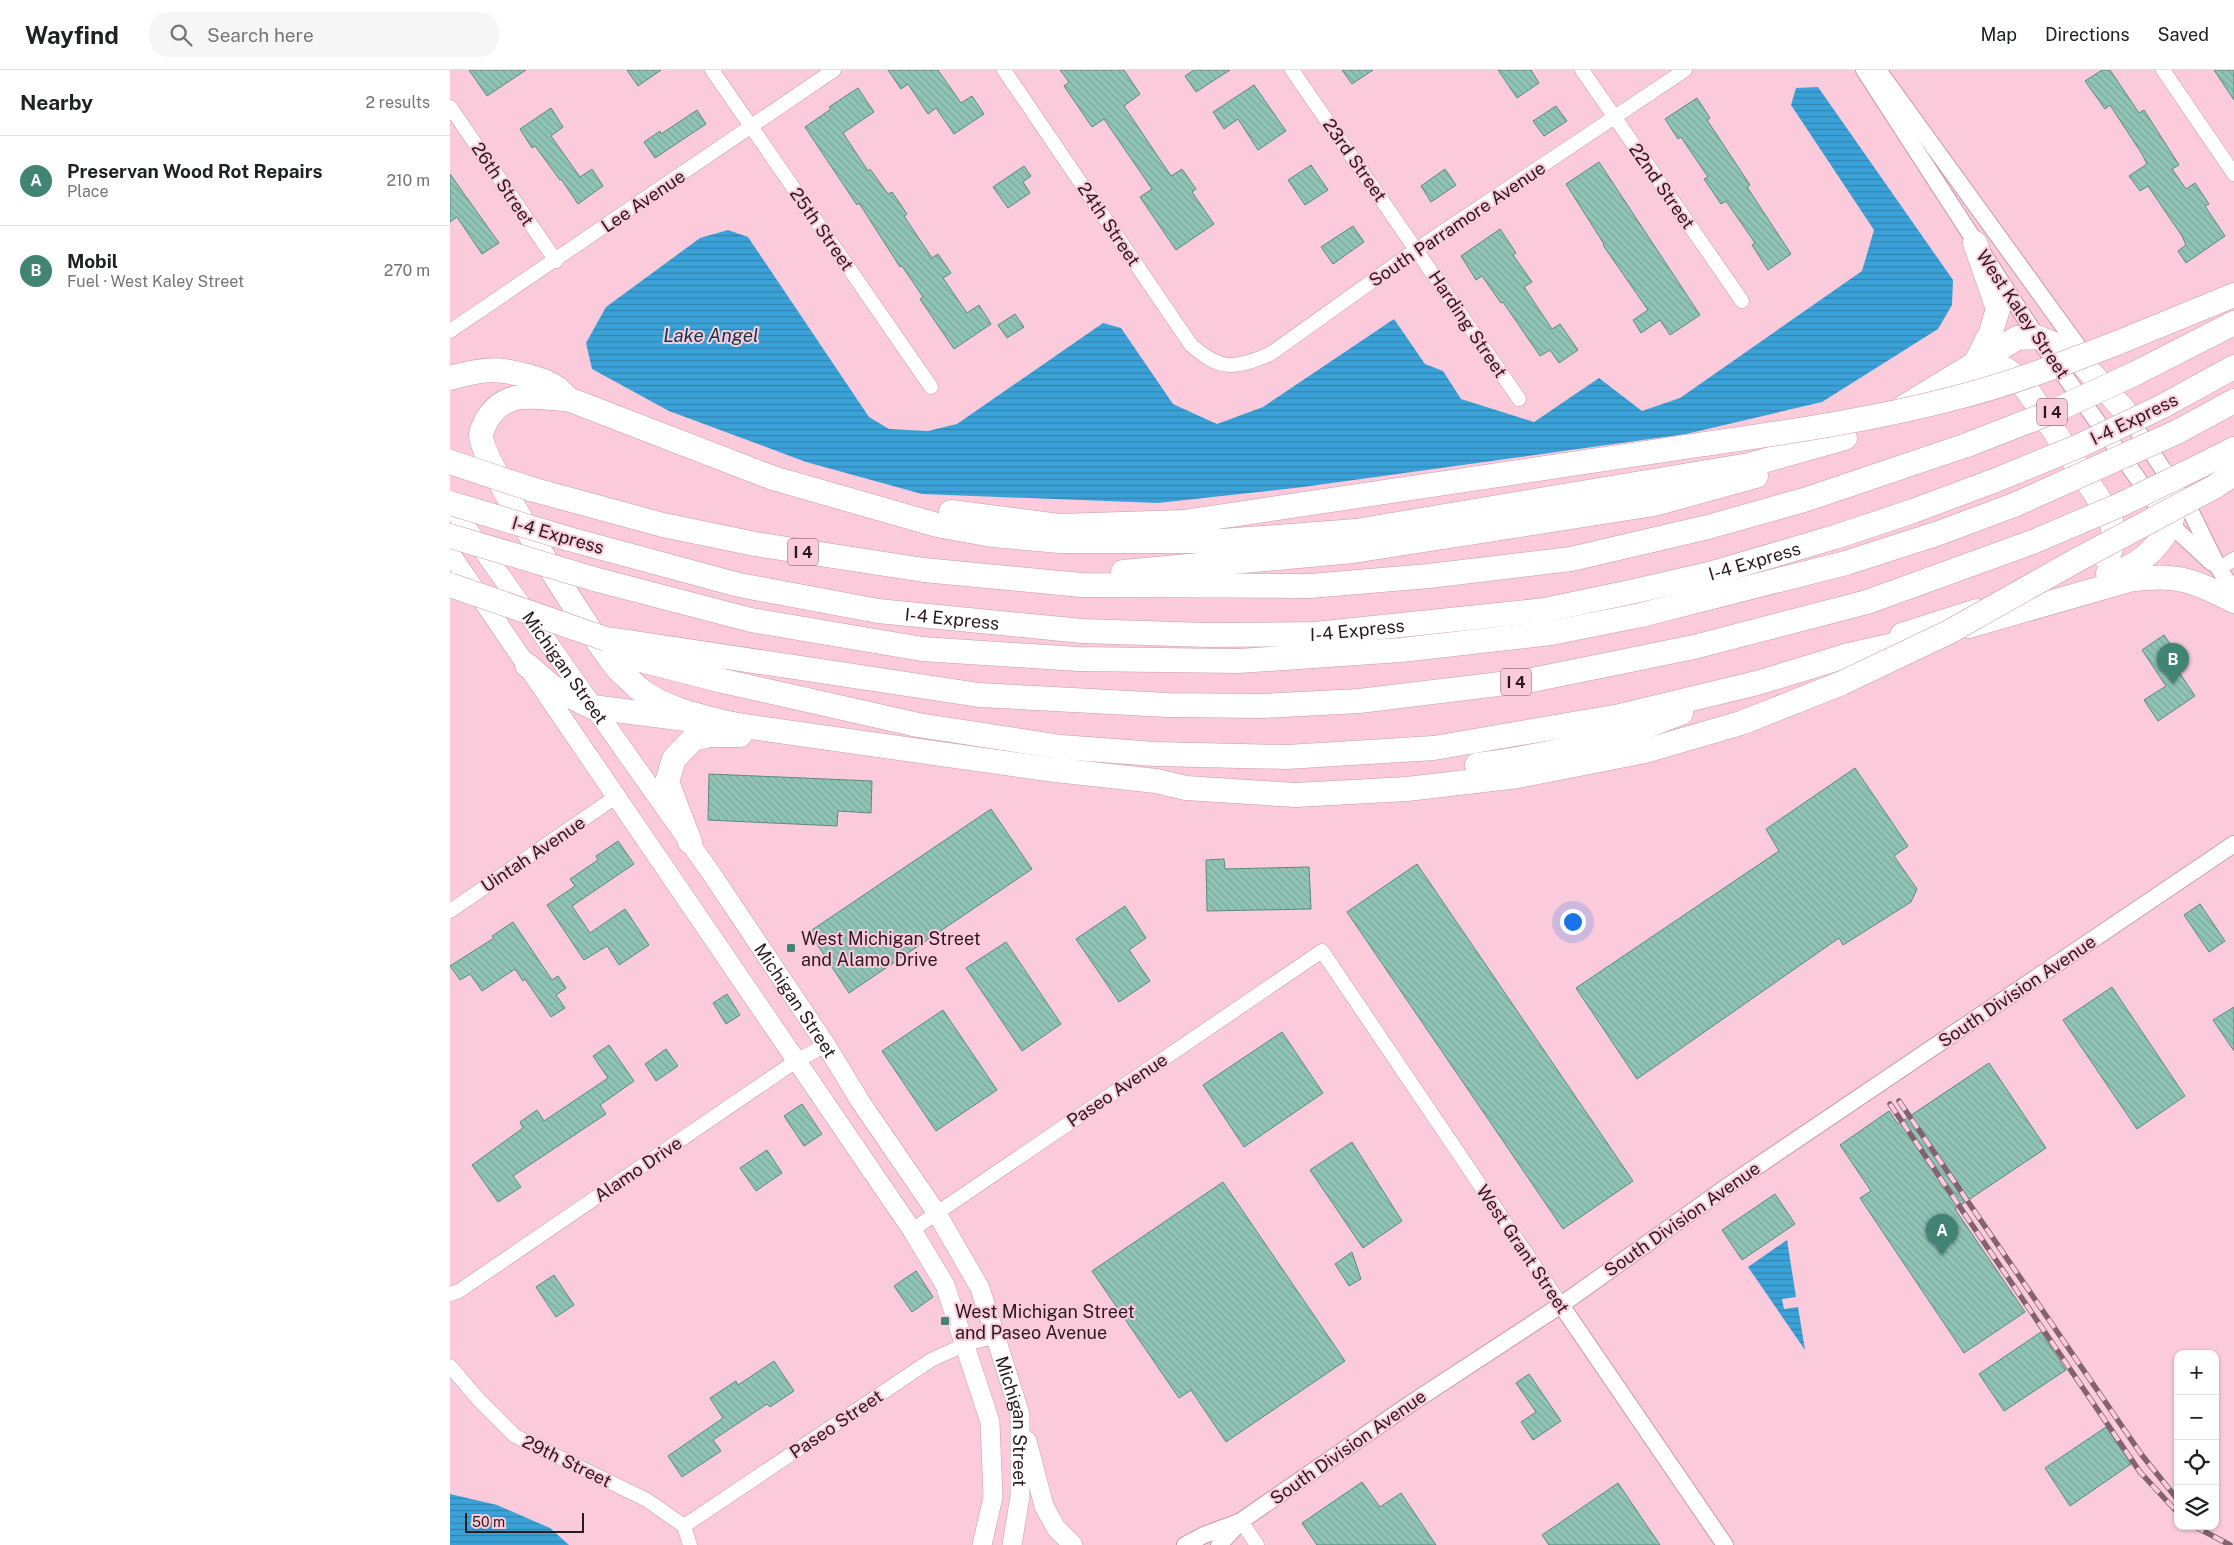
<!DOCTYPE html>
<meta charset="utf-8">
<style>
body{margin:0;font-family:"Public Sans",sans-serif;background:#f6f6f6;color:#202124}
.controls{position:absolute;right:15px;bottom:15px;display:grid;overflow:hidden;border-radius:10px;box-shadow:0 1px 4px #0004}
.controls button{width:45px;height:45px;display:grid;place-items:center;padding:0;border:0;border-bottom:1px solid #e0e0e0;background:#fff;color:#202124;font:25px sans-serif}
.scale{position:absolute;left:15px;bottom:12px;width:119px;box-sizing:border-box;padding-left:5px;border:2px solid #2b1920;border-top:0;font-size:14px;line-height:18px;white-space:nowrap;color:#2b1920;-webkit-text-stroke:4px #fbcbdb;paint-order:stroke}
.you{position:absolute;left:1122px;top:851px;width:18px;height:18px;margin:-12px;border:4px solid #fff;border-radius:50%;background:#1a73e8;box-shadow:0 0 0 8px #1a73e833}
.badge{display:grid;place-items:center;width:32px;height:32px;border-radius:50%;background:#428474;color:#fff;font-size:16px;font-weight:700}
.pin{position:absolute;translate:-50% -41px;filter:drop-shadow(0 1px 2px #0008)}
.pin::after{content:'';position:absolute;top:26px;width:18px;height:15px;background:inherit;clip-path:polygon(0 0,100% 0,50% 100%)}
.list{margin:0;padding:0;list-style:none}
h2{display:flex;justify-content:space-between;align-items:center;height:65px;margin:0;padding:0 20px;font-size:21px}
h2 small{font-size:16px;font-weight:400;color:#757577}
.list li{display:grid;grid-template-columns:32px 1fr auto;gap:15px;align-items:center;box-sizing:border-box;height:90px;padding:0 20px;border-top:1px solid #e0e0e0}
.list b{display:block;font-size:19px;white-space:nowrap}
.list p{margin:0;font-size:16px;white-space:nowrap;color:#757577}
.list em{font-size:16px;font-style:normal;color:#757577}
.icon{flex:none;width:28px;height:28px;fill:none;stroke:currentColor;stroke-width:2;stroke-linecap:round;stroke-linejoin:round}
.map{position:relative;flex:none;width:1784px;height:1475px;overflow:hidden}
header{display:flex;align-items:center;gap:30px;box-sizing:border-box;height:70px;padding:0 25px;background:#fff;border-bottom:1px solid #e0e0e0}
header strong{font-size:24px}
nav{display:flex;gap:28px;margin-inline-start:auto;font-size:18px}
.search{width:350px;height:45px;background:#f6f6f6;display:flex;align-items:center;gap:12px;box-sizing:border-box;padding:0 18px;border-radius:20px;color:#757577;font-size:19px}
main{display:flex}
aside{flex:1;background:#fff}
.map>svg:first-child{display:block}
.water{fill:url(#water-rules)}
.building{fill:url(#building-back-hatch);stroke:#588b7e}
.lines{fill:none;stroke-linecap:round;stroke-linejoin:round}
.minor-casing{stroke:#c89aaa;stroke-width:15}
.tertiary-casing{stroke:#c89aaa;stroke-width:18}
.secondary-casing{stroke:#c89aaa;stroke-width:20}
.motorway-casing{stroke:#c89aaa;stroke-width:25}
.minor{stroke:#fff;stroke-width:14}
.tertiary{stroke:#fff;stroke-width:16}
.secondary{stroke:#fff;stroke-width:19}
.motorway{stroke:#fff;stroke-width:24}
.rail-casing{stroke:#82636e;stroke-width:5.5}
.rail{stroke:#fbcbdb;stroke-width:4;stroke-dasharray:11;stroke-linecap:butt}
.motorway-bridge-casing{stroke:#c89aaa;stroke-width:25;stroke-linecap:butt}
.motorway-bridge{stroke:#fff;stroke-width:24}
.poi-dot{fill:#428474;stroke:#fbcbdb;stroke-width:2}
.labels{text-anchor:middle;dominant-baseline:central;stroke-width:4;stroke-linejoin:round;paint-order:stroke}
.shield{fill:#fbcbdb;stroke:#694e58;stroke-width:1}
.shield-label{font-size:16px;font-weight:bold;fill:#2b1920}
.street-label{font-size:18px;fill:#2b1920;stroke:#fbcbdb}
.poi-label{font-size:18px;fill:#2b1920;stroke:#fbcbdb;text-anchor:start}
.water-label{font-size:19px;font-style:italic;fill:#0a374d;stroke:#fbcbdb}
</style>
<header>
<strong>Wayfind</strong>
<div class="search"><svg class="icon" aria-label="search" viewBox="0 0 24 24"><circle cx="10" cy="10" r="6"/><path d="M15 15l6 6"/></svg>Search here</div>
<nav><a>Map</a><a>Directions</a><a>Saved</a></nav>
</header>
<main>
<aside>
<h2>Nearby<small>2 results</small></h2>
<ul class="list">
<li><span class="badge">A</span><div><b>Preservan Wood Rot Repairs</b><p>Place</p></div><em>210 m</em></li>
<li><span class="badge">B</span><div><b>Mobil</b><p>Fuel · West Kaley Street</p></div><em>270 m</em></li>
</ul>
</aside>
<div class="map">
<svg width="1784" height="1475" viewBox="0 0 1784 1475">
<defs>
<pattern id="water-rules" width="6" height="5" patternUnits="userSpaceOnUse" patternTransform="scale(1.25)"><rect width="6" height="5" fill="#3aa2d8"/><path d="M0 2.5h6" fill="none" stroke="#3183af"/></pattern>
<pattern id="building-back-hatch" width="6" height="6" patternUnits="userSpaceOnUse" patternTransform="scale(1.25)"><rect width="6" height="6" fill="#90c4b6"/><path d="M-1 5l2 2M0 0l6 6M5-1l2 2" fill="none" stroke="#7ca89c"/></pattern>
</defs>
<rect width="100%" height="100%" fill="#fbcbdb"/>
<!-- water -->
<g class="water">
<path d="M1368,17l135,193 -1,25 -14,24 -116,73 -136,32 -383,53 -145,16 -236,-9 -116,-32 -137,-51 -77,-42 -6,-26 20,-36 94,-69 28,-8 20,7 121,180 20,12 39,2 29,-7 146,-101 18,5 52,76 44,20 46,-17 131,-88 31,45 18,7 18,28 73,23 65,-44 43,33 38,-13 182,-127 12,-41 -83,-125 5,-17z"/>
<path d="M1337,1170l9,57 -14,2 2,10 14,-2 7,43 -57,-83z"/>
<path d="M0,1424l47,11 53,23 19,17h-119z"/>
</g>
<!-- building -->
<g class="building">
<path d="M19,0h57l-39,26z"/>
<path d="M177,0h34l-23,16z"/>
<path d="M438,0h50l23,33 11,-7 12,18 -30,20 -18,-26 -8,6 -20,-30 -7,5z"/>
<path d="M610,0h64l16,24 -16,12 47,70 11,-7 14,20 -4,3 22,32 -38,26 -36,-53 12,-8 -48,-70 -12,8 -28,-41 5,-4z"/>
<path d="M744,0h36l-34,22 -11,-16z"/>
<path d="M892,0h31l-21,14z"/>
<path d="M1048,0h33l8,13 -22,15z"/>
<path d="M1652,0h8l29,43 5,-3 35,55 -7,4 14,20 9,-6 14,21 -4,2 20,30 -39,27 -8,-12 8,-6 -4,-9 -34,-50 -8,5 -11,-15 18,-12 -5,-10 -32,-49 -5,4 -20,-28z"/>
<path d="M1764,0h20v30z"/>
<path d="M804,15l32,46 -28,19 -20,-31 -14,10 -11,-17z"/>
<path d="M408,18l16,24 -31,21 25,38 2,-2 18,25 4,-2 15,22 -3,2 28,42 6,-4 13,19 -8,5 24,35 12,-8 12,19 -37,25 -34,-50 3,-2 -21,-31 -2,1 -41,-64 -2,2 -52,-78 26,-18 -2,-2z"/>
<path d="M1247,28l13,20 -3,2 43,65 -3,2 44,67 -23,16 -16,-25 3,-2 -29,-42 -5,3 -17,-25 4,-2 -27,-40 -3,2 -13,-20z"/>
<path d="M1106,36l11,15 -23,15 -11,-15z"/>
<path d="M101,38l12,19 -12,9 29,41 12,-8 11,17 -25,18 -17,-25 -1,1 -25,-34 -3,2 -12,-19z"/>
<path d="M247,40l9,14 -51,34 -11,-16 16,-11 1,3z"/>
<path d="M1149,92l101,153 -30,20 -10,-15 -19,13 -8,-13 15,-10 -45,-65 1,-1 -38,-60z"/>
<path d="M861,95l17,25 -23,15 -17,-25z"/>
<path d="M574,96l7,10 -8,6 7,11 -22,15 -15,-21z"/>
<path d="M995,99l11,16 -25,17 -10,-16z"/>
<path d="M0,104l49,69 -17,11 -25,-37 -7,5z"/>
<path d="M903,156l11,16 -31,22 -12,-17z"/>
<path d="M1050,159l16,24 -3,2 19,27 -8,5 28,42 8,-5 18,26 -19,13 -9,-13 -10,6 -37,-54 -2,1 -19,-27 -6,4 -15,-24z"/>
<path d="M565,244l9,13 -17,11 -9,-13z"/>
<path d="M1714,565l20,29 -7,5 18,27 -37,25 -14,-21 22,-14 -24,-36z"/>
<path d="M1405,698l53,78 -14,10 23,33 -6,13 -68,43 -4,-7 -202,141 -61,-91 203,-137 -13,-22z"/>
<path d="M259,704l163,7 -1,32 -33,-2 -1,15 -129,-6z"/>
<path d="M541,739l41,60 -183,124 -40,-61z"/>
<path d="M168,771l16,23 -62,42 18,27 35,-24 24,36 -30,20 -12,-19 -23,14 -37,-55 28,-19 -5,-7 28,-19 -2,-4z"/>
<path d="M774,789l1,10 84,-2 2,42 -104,2 -1,-51z"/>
<path d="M967,794l216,317 -70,48 -216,-317z"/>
<path d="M1750,834l25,37 -16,11 -25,-37z"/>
<path d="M675,836l21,32 -17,12 21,31 -31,21 -43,-63z"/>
<path d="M63,852l39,58 6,-4 8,12 -10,7 9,13 -14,9 -26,-38 -2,2 -8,-12 -33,22 -12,-17 -10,6 -10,-14 44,-28 -2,-2z"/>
<path d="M556,872l55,82 -39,27 -56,-83z"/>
<path d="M1662,917l73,109 -48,33 -74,-109z"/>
<path d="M277,924l13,21 -14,9 -13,-21z"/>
<path d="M1784,937v44l-21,-31z"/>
<path d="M493,940l54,80 -61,41 -54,-80z"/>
<path d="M832,962l41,61 -79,54 -41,-62z"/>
<path d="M159,975l25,36 -34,24 6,9 -93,62 8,11 -23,15 -26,-37 51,-37 -3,-6 17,-12 7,11 64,-43 -15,-22z"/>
<path d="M216,979l12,17 -22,15 -11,-17z"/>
<path d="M1539,993l57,85 -91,61 70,103 -61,41 -104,-155 11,-7 -31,-46 49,-34 9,13z"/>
<path d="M352,1034l20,30 -18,12 -20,-30z"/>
<path d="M902,1072l50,79 -39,27 -53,-78z"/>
<path d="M317,1080l15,23 -26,18 -16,-23z"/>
<path d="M773,1112l122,179 -119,81 -35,-52 -12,8 -87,-127z"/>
<path d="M1325,1124l20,30 -53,36 -20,-30z"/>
<path d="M902,1182l9,27 -12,7 -14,-22z"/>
<path d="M466,1201l17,26 -21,15 -18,-26z"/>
<path d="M104,1205l20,30 -18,12 -20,-30z"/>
<path d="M1591,1262l25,38 -62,41 -25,-37z"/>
<path d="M324,1291l20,30 -24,16 -3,-3 -54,36 8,11 -39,26 -14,-21 55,-38 -13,-20 26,-17 2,4z"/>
<path d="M1079,1304l32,47 -28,19 -12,-18 15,-10 -20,-29z"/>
<path d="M1656,1357l25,37 -61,42 -25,-38z"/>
<path d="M912,1412l18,25 21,-14 35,52h-119l-15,-22z"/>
<path d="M1168,1413l42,62h-111l-7,-10z"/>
</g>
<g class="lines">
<!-- minor casing -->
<g class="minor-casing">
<g id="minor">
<path d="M262,0l219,317"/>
<path d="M554,0l187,275c30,26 43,24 79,9l147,-105 268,-179"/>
<path d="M842,0l227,329"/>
<path d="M1132,0l160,231"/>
<path d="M1713,0l71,104"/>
<path d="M0,37l106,154"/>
<path d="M0,261l384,-261"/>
<path d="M1769,499l15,-10"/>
<path d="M0,841l167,-115"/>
<path d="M462,1160l410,-279 239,354"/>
<path d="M0,1224l9,-3 337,-230 30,-16"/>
<path d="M0,1296l29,34 36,36 132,64 37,26 6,19"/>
<path d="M791,1451l16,24"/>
<path d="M234,1456l247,-166 35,-16 30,-8"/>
</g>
</g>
<!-- tertiary casing -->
<g class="tertiary-casing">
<g id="tertiary">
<path d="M1414,0l173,267 133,187 42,39"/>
<path d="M1428,0l207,286"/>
<path d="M1675,342l65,98 29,59 15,22"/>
<path d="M1111,1235l164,240"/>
<path d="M735,1475l19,-10 35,-13"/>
<path d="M769,1475l22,-24 169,-117 151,-99 164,-117 509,-344"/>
</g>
</g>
<!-- secondary casing -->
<g class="secondary-casing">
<g id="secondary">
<path id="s1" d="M0,434l261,369 115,172 34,56 76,111 44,76 40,126v82l-8,49"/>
<path d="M0,483l462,677 33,55 45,137 3,75 -11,48"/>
<path d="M577,1371l17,65 12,22 17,17"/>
</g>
</g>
<!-- motorway casing -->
<g class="motorway-casing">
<g id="motorway">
<path d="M1525,173l23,66 -7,23 -14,28"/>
<path d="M1667,273l117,-48"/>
<path d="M1686,303l98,-50"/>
<path d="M1519,305c7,-3 15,-7 23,-8 16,-3 30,16 38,27l80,122 5,22 -8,21"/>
<path d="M0,308c32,-9 49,-11 81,-1 14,4 25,8 34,19"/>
<path d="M1711,337l73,-40"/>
<path d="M1449,340l118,-72 20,-1 34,14 53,59"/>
<path d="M1727,362l57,-31"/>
<path d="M1750,396l34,-17"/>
<path d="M1764,417l20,-13"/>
<path d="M81,419l132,36 92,19 169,26 157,15 229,1 119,-10 142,-17 137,-32 96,-27 163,-55"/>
<path d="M501,442l108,14 125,-4 521,-78"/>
<path id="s2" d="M119,469l170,46 139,26 204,20 125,4 108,-1 230,-24 90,-19 74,-17 126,-37 78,-26 83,-31"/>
<path d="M673,502l230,-21 301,-47 102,-28"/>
<path d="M1658,503c6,-1 13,-2 19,-5 22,-10 48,-38 47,-64 0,-8 -4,-18 -6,-27"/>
<path d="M144,509l157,41 171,29 156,10 161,2 162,-11 150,-17 90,-18 205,-52 93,-30 75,-28"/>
<path d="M1519,556l160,-46c46,-7 64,0 105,21"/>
<path d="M1452,565l75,-24"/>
<path d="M156,569l23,18 94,24 195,44 143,22 94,7 132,3 147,-9 186,-32 137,-33 92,-28 76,-17"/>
<path d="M165,570l364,55 188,10 96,1 96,-5 173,-21 162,-33 173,-45 168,-61"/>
<path d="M77,595l25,22 40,20 94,12"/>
<path d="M272,653l325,46 109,12 30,7 109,7 112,-6 111,-13 127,-25 96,-28 101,-40"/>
<path d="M287,655c-34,-8 -71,-15 -99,-37 -6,-6 -13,-12 -19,-18 -23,-26 -139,-208 -138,-235 0,-4 5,-14 7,-17 20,-31 51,-19 80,-19l205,79 164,47 55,10 68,6h162l134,-10 393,-66 96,-27"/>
<path d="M1027,695c69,-9 140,-26 204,-52"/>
<path d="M240,772l-23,-60 7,-23 19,-20 17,-4h30"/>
</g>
</g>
<!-- minor -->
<use href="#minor" class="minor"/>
<!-- tertiary -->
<use href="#tertiary" class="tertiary"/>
<!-- secondary -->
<use href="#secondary" class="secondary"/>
<!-- motorway -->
<use href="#motorway" class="motorway"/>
<!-- rail casing -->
<g class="rail-casing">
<g id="rail">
<path d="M1449,1031l242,353 37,46"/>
<path d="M1440,1034l250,368 38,41"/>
<path d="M1744,1456l36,19"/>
</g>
</g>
<!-- rail -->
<use href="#rail" class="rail"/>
<!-- motorway-bridge casing -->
<g class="motorway-bridge-casing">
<g id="motorway-bridge">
<path d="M1255,374c85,-12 171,-25 254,-47 54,-14 106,-34 158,-54"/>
<path d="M1517,375l85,-33 84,-39"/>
<path d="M0,392l81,27"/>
<path d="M1546,410l83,-34 82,-39"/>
<path d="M0,433l119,36"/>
<path d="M1564,435l163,-73"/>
<path d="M0,466l144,43"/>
<path d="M1585,471l87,-37 78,-38"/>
<path d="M0,515l156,54"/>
<path d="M1392,613l107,-51 128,-72 137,-73"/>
</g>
</g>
<!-- motorway-bridge -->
<use href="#motorway-bridge" class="motorway-bridge"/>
</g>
<!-- markers -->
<g class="poi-dot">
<rect x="336" y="873" width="10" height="10" rx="2.5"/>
<rect x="490" y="1246" width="10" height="10" rx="2.5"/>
</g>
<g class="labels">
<!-- shield labels -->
<g class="shield">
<rect x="1587" y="328.5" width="30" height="27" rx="4"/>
<rect x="338" y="468.5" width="30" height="27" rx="4"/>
<rect x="1051" y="598.5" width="30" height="27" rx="4"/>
</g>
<g class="shield-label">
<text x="1602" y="342">I 4</text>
<text x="353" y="482">I 4</text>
<text x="1066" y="612">I 4</text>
</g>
<!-- street labels -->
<g class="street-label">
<text transform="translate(905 90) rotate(55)">23rd Street</text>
<text transform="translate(53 114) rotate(56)">26th Street</text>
<text transform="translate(1212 116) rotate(55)">22nd Street</text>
<text transform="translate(193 131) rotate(-34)">Lee Avenue</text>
<text transform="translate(659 154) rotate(56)">24th Street</text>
<text transform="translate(1007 154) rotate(-34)">South Parramore Avenue</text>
<text transform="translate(372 159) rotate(55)">25th Street</text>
<text transform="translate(1573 244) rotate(56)">West Kaley Street</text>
<text transform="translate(1018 254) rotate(56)">Harding Street</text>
<text transform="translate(1684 349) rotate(-26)">I-4 Express</text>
<text transform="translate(108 465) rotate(16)">I-4 Express</text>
<text stroke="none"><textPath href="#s2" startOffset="1202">I-4 Express</textPath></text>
<text stroke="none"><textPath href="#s2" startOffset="392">I-4 Express</textPath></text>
<text stroke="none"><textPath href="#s2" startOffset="798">I-4 Express</textPath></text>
<text stroke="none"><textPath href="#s1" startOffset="200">Michigan Street</textPath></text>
<text transform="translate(83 784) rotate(-34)">Uintah Avenue</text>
<text transform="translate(1567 921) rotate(-34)">South Division Avenue</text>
<text stroke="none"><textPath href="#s1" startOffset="605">Michigan Street</textPath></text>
<text transform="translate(667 1020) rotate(-34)">Paseo Avenue</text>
<text transform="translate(188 1099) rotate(-34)">Alamo Drive</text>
<text transform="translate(1232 1149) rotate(-35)">South Division Avenue</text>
<text transform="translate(1073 1179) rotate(56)">West Grant Street</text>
<text stroke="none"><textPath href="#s1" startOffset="1085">Michigan Street</textPath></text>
<text transform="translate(386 1354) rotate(-34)">Paseo Street</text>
<text transform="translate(898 1377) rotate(-35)">South Division Avenue</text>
<text transform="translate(117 1391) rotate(26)">29th Street</text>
</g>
<!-- poi labels -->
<g class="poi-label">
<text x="351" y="868">West Michigan Street<tspan x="351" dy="21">and Alamo Drive</tspan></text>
<text x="505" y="1241">West Michigan Street<tspan x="505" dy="21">and Paseo Avenue</tspan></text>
</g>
<!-- water labels -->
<g class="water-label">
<text x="261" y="265">Lake Angel</text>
</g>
</g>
</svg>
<div class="controls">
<button>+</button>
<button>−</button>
<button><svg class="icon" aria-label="locate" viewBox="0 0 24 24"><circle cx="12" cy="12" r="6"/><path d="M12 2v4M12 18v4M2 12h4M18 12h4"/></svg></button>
<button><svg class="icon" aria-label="layers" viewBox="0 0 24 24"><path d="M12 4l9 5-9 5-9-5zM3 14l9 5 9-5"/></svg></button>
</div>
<div class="scale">50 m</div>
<div class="you"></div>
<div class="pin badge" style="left:1492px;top:1185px">A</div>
<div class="pin badge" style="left:1723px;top:614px">B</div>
</div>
</main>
